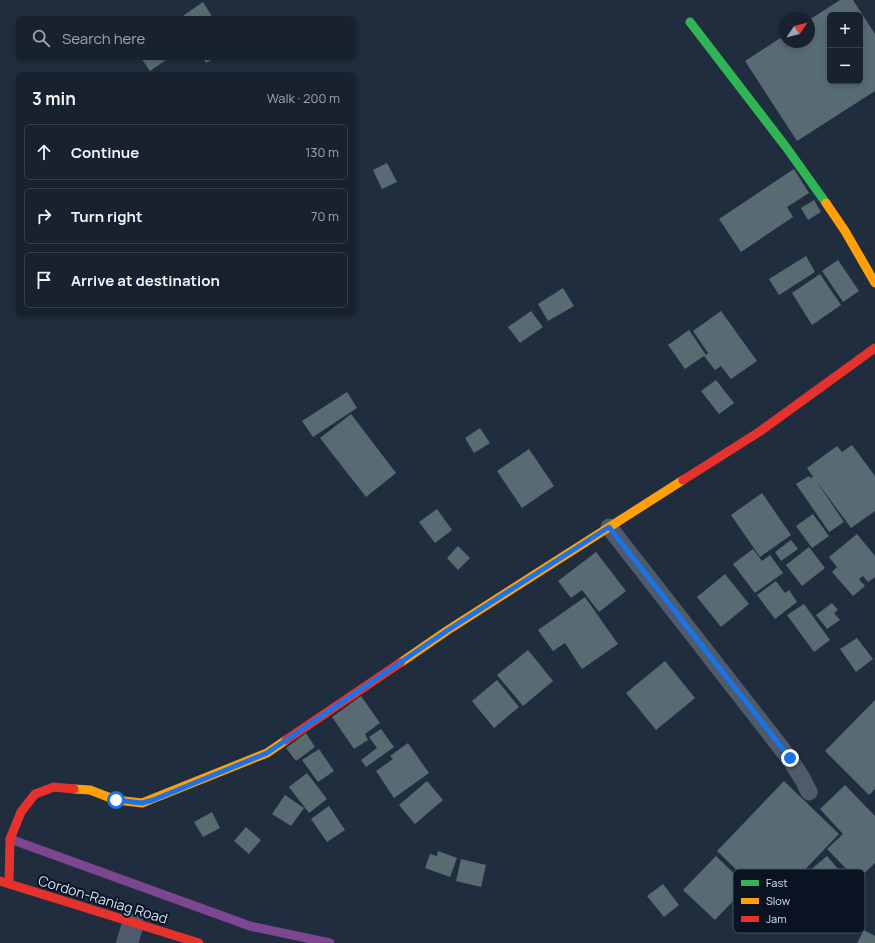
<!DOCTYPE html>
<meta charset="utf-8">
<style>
body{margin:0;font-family:Manrope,sans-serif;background:#252f3a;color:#f1f3f6}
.controls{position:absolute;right:12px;top:12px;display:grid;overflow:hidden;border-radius:6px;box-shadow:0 2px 6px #0003}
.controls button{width:36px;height:36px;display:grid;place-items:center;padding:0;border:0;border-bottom:1px solid #363f4a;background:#18222e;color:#f1f3f6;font:20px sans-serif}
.compass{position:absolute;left:779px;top:12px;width:36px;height:36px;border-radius:50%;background:#18222e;box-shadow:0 2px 6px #0003;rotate:55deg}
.stop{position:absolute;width:12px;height:12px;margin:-9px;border:3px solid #1a73e8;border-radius:50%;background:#fff}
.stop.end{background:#1a73e8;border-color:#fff;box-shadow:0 1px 4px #0008}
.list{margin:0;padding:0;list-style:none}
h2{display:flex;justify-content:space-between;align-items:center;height:52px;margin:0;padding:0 16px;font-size:17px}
h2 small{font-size:13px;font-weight:400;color:#9fa4aa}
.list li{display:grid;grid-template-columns:26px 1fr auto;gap:12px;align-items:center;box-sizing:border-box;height:56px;margin:0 8px 8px;padding:0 8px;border:1px solid #363f4a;border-radius:6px}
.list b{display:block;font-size:15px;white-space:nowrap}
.list em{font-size:13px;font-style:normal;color:#9fa4aa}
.icon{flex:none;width:22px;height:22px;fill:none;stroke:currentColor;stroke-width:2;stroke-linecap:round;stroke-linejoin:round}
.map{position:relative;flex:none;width:875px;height:943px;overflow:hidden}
.search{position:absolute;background:#18222e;box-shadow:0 2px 6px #0003;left:16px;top:16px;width:340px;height:44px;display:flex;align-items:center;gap:10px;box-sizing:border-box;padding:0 14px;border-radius:6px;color:#9fa4aa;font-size:15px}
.panel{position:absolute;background:#18222e;box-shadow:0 2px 6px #0003;left:16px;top:72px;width:340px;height:244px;border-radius:6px}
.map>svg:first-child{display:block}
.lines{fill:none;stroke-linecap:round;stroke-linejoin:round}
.stream{stroke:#7c4691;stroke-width:9}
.building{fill:#586b73;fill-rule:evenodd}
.lane{stroke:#4e5b6c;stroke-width:17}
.street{stroke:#4e5b6c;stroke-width:22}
.fast{stroke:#30b455;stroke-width:9}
.slow{stroke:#ff9f0a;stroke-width:9}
.jam{stroke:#e5322d;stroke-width:9}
.route{stroke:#1a73e8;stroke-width:5}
.labels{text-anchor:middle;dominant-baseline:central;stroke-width:4;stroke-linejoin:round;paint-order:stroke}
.street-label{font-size:14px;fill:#d1e0f5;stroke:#091322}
.key{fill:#091322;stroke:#455061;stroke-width:1}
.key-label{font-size:11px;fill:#d1e0f5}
</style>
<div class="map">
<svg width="875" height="943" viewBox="0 0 875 943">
<rect width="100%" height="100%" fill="#202d3e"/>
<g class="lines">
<!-- stream -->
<path class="stream" d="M10,839l240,87 80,17"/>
</g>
<!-- building -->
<g class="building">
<path d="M840,0h13l22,34v57l-78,50 -52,-80 40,-26v7h24v-22zM830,15h30v66h-30z"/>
<path d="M203,2l10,16h-33z"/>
<path d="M141,58h28l-19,13z"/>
<path d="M203,58h11l-8,5z"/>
<path d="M387,163l10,19 -15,7 -9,-19z"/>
<path d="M794,169l15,24 -22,14 6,10 -52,35 -22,-33z"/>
<path d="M814,200l7,12 -13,8 -7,-12z"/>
<path d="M806,256l9,16 -36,23 -10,-16z"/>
<path d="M838,260l21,31 -16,11 -21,-31z"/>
<path d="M820,274l21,31 -29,20 -20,-32z"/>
<path d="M563,288l11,18 -26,15 -10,-17z"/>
<path d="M531,311l12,16 -23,16 -12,-16z"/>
<path d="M721,311l36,50 -26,18 -10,-13 -6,4 -11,-14 -19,13 -17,-24 21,-15 17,25 2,-2 -15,-22z"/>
<path d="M716,380l18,23 -15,11 -18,-23z"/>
<path d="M347,392l10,16 -44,29 -11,-16z"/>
<path d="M351,414l45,59 -30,24 -46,-59z"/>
<path d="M480,428l10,15 -16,10 -9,-15z"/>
<path d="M852,445l23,31v35l-24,17 -36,-49 29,43 -15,10 -33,-48 13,-8 2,2 2,-1 -6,-9 30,-22 5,6z"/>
<path d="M529,449l25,37 -32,22 -25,-37z"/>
<path d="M762,493l29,42 -31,22 -29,-42z"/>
<path d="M437,509l15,21 -17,13 -16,-21z"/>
<path d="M813,514l16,22 -17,12 -16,-22z"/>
<path d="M857,534l18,22v21l-7,5 -5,-6 -4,3 6,7 -12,10 -21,-24 5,-5 -8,-10z"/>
<path d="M791,540l7,9 -17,12 -6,-9z"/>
<path d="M458,546l12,12 -12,12 -11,-12z"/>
<path d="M809,547l16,21 -23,18 -16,-21z"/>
<path d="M753,549l9,12 8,-6 13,18 -28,20 -22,-29z"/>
<path d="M596,552l30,39 -27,21 -17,-22 -11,8 -13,-17z"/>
<path d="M725,574l24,30 -28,23 -24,-30z"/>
<path d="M776,581l9,12 4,-3 8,12 -22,17 -18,-24z"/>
<path d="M585,597l33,47 -36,25 -17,-26 -12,8 -15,-21z"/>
<path d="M832,603l6,7 -4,3 6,7 -13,9 -11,-14z"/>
<path d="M804,604l26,36 -16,12 -27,-37z"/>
<path d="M857,638l16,21 -17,13 -16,-23z"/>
<path d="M528,650l25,31 -30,25 -26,-31z"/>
<path d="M665,661l30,37 -39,32 -30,-37z"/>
<path d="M497,680l22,27 -25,21 -22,-27z"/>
<path d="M361,696l19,27 -15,11 3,6 -14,9 -22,-32z"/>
<path d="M875,700v89l-6,6 -44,-44z"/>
<path d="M381,729l13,18 -28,20 -5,-7 16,-12 -8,-11z"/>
<path d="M306,733l9,14 -19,14 -10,-13z"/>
<path d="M408,743l21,30 -35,25 -18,-27 17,-12 -3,-3z"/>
<path d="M319,749l15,22 -16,11 -16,-22z"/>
<path d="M307,773l20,26 -18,14 -20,-26z"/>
<path d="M427,781l16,19 -28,24 -16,-19z"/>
<path d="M784,781l55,53 -67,70 -55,-53z"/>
<path d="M845,785l30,31v47l-18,17 -30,-31 16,-15 -23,-25z"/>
<path d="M285,795l19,13 -13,18 -19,-12z"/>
<path d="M329,806l16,24 -18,12 -16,-23z"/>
<path d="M212,812l8,16 -17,9 -9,-15z"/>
<path d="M246,827l15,13 -12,14 -15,-13z"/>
<path d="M438,851l19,7 -7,19 -25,-9 5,-14 7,2z"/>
<path d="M716,856l31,30 -32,34 -32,-30z"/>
<path d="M827,856l18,21 -40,34 -18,-21z"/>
<path d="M461,859l25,6 -5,22 -25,-6z"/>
<path d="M663,884l16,21 -15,12 -17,-21z"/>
<path d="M864,930l11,6v7h-18z"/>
</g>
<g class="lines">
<!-- lane -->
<path class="lane" d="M609,527l180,231 13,20 7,14"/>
<!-- street -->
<path class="street" d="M127,943l6,-19"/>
<!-- fast -->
<path class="fast" d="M690,22l96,125 40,56"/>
<!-- slow -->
<g class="slow">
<path d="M826,203l19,28 30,52"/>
<path d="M400,663l48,-33 235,-150"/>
<path d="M74,789l16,1 26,10 26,3 125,-50 19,-13"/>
</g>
<!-- jam -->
<g class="jam">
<path d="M683,480l76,-48 116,-84"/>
<path d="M286,740l114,-77"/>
<path d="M0,881l199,62"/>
<path d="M9,883l1,-44 11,-27 14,-18 19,-7 20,2"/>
</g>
</g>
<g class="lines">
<!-- route -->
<path class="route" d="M116,800l26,3 11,-3 114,-47 181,-123 161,-103 181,231"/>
</g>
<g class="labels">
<!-- street labels -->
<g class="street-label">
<text transform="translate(103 899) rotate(17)">Cordon-Raniag Road</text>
</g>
</g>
<!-- legend -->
<rect x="733" y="869" width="132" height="64" rx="6" class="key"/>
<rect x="741" y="880" width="18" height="6" fill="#30b455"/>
<rect x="741" y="898" width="18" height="6" fill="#ff9f0a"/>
<rect x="741" y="916" width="18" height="6" fill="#e5322d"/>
<g class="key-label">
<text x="766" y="887">Fast</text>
<text x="766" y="905">Slow</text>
<text x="766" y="923">Jam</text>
</g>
</svg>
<div class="controls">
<button>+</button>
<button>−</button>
</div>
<svg class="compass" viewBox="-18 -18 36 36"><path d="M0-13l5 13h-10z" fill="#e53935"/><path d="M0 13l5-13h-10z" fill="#9fa4aa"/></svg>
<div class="stop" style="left:116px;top:800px"></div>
<div class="stop end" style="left:790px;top:758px"></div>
<div class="search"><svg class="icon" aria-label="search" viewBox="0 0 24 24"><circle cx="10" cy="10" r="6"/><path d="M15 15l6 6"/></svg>Search here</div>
<section class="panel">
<h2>3 min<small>Walk · 200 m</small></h2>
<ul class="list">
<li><svg class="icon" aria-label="ahead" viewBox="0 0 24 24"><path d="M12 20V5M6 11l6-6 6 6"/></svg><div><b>Continue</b></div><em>130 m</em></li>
<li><svg class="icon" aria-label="right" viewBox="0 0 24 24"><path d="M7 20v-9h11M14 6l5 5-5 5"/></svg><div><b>Turn right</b></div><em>70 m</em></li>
<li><svg class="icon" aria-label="arrive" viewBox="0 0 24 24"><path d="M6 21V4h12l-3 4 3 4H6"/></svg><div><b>Arrive at destination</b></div></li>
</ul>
</section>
</div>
